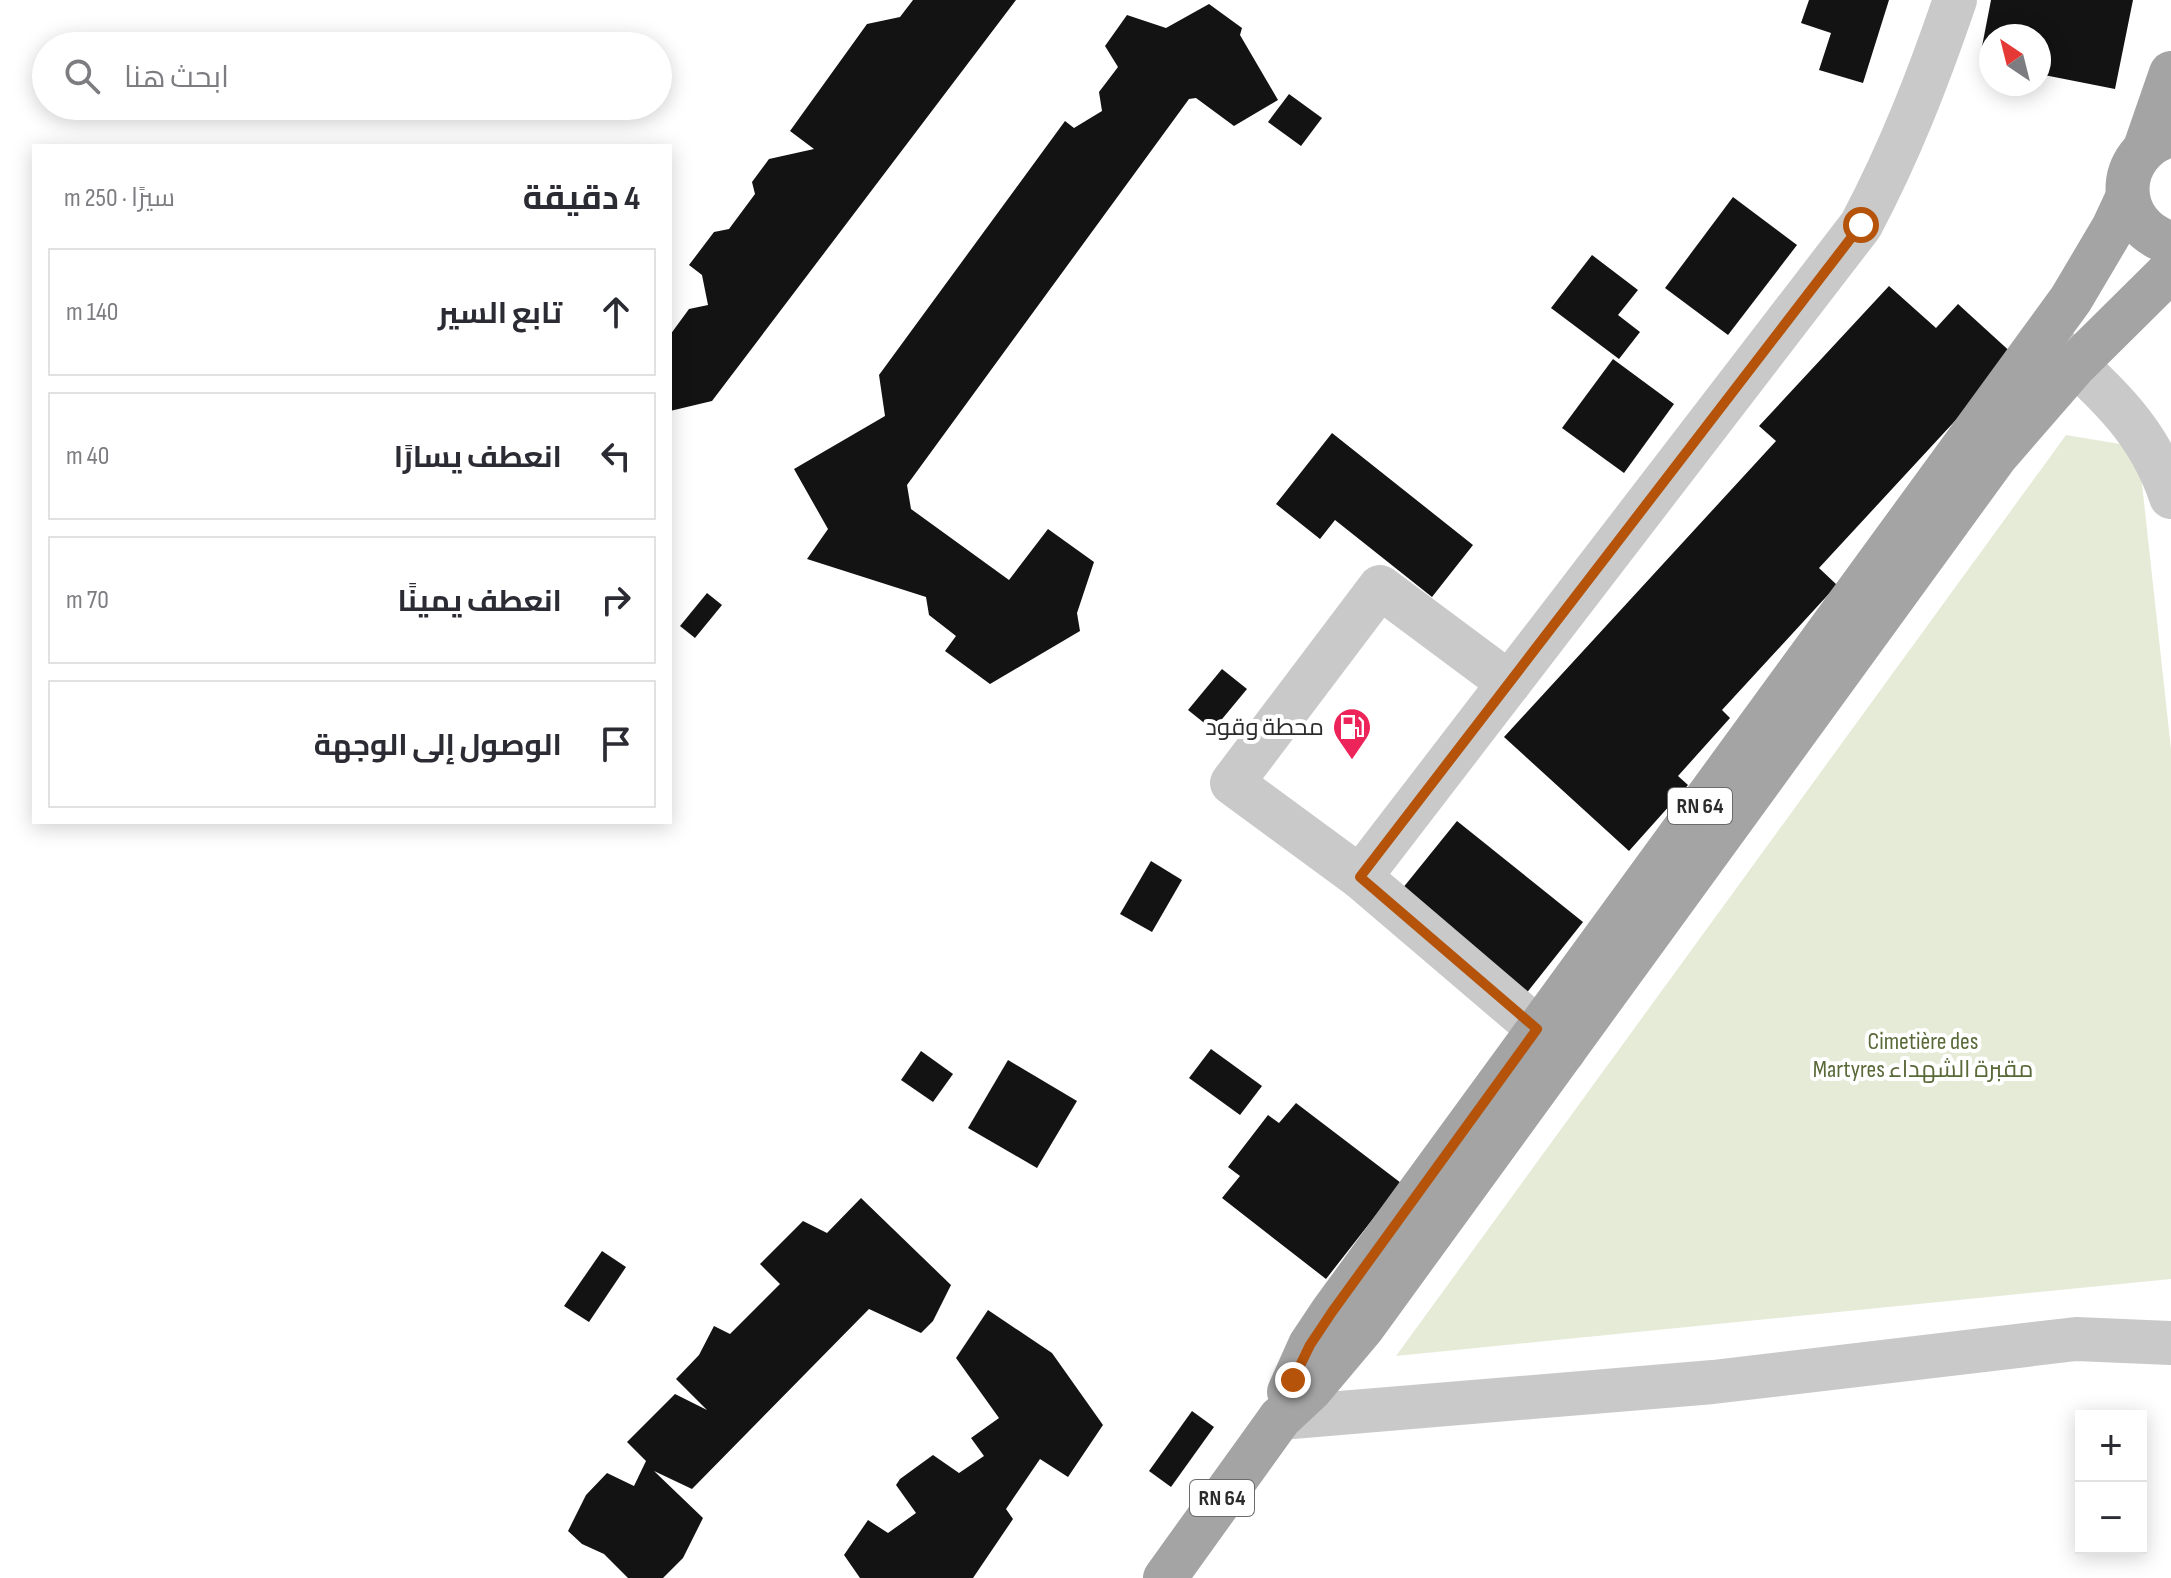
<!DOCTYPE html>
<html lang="ar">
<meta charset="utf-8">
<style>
body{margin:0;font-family:"Sofia Sans Condensed",Cairo,sans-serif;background:#f2f2f3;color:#2b2b33;direction:rtl}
.controls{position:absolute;right:24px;bottom:24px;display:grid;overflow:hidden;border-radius:0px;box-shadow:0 4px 20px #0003}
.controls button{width:72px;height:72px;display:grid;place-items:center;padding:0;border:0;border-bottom:2px solid #e1e1e2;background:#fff;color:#2b2b33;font:40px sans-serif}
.compass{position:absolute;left:1979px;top:24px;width:72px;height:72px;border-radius:50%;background:#fff;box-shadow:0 4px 20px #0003;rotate:325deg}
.stop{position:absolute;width:24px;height:24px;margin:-18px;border:6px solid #b45309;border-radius:50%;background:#fff}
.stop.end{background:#b45309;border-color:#fff;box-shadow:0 2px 8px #0008}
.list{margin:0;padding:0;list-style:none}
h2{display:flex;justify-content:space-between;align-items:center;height:104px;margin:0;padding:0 32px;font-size:34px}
h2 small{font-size:26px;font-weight:400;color:#7c7c81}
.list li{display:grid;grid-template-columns:52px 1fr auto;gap:24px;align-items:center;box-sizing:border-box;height:128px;margin:0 16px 16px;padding:0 16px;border:2px solid #e1e1e2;border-radius:0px}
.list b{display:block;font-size:30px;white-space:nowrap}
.list em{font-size:26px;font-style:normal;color:#7c7c81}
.icon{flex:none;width:44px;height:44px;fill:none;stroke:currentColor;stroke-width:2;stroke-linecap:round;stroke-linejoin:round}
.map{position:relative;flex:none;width:2171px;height:1578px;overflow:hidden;direction:ltr}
.search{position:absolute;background:#fff;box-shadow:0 4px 20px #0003;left:32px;top:32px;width:640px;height:88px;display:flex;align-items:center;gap:20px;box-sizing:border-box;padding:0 28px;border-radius:44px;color:#7c7c81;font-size:30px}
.panel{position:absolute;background:#fff;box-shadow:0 4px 20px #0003;left:32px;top:144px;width:640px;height:680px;border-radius:0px;direction:rtl}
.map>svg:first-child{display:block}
.green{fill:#e6ebd8}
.building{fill:#131313}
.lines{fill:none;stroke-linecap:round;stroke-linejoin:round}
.street{stroke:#c9c9c9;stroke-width:44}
.primary{stroke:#a4a4a4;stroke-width:44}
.route{stroke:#b45309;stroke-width:10}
.labels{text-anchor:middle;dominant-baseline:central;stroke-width:8;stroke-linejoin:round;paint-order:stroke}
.shield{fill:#fff;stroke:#6b6b6b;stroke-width:2}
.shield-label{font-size:22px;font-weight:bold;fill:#2c2c2c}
.poi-label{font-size:24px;fill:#2c2c2c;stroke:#fff;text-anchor:end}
.park-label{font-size:24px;fill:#596938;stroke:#fff}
</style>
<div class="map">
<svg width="2171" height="1578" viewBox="0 0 2171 1578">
<rect width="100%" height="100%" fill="#fff"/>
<!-- green -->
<path class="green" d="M2066,435l72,12 33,302v530l-775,77z"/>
<!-- building -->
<g class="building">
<path d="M913,0h103l-304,401 -42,10v-76l19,-26 19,-4 -6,-30 -13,-10 25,-33 15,-3 26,-35 -3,-12 17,-23 45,-10 -24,-18 77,-107 33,-7z"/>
<path d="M1809,0h80l-26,83 -44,-13 12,-37 -30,-10z"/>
<path d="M1991,0h142l-18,89 -76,-15v-38h-48v28l-12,-2z"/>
<path d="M1209,4l33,24 -2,7 38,65 -44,26 -38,-28 -7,1 -282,386 4,24 98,71 39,-51 46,33 -17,51 3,18 -90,53 -45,-33 11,-15 -27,-21 -3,-18 -119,-38 21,-30 -34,-60 91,-53 -6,-41 186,-254 9,7 28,-17 -3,-19 19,-25 -13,-21 22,-31 39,13z"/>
<path d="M1289,94l33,24 -21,28 -33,-24z"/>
<path d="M1733,197l64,48 -69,90 -63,-47z"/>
<path d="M1592,255l46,35 -20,25 22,17 -21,27 -68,-51z"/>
<path d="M1889,286l47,42 22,-24 57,52 -196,212 18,17 -115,125 8,8 -52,58 10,9 -59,66 -125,-114 272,-296 -17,-15z"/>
<path d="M1613,359l61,45 -50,69 -62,-45z"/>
<path d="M1332,433l141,112 -41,52 -97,-77 -15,19 -44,-35z"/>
<path d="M707,593l15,12 -27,33 -15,-12z"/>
<path d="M1222,669l25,20 -34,41 -25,-20z"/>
<path d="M1457,821l126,101 -58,73 -127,-101z"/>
<path d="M1151,861l31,19 -30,52 -32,-18z"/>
<path d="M1211,1049l51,37 -22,29 -51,-37z"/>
<path d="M921,1051l32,23 -20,28 -32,-22z"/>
<path d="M1008,1060l69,41 -40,67 -69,-40z"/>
<path d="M1296,1103l105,80 -75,96 -104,-81 18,-22 -12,-9 40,-52 11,8z"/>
<path d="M861,1198l90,87 -18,36 -12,12 -52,-24 -177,180 -38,-18 49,47 -20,40 -20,20h-35l-24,-24 -22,-10 -14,-13 18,-36 21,-22 27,13 12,-25 -19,-19 48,-48 32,16 -31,-31 23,-24 15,-29 16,8 50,-50 -20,-20 43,-43 24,12z"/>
<path d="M602,1251l24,16 -37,55 -25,-16z"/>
<path d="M988,1310l64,43 51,72 -35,52 -28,-18 -34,50 7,10 -40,59h-113l-16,-23 24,-35 20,13 28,-20 -20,-28 4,-6 33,-24 26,18 25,-17 -13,-18 28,-20 -43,-60z"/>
<path d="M1192,1411l22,16 -43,60 -22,-16z"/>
</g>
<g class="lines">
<!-- street -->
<g class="street">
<path d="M2046,338c55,50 101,87 125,159"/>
<path d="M1509,683l-129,-96 -148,196 128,94 204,174"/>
<path d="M1360,877l501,-652c39,-74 67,-146 94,-225"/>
<path d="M1280,1418l433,-36 363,-43 95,4"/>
</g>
<!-- primary -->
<g class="primary">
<path d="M2171,135c-58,17 -58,91 0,108"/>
<path d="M2145,148l26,-75"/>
<path d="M1289,1392l21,-47 22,-33 739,-1013 42,-71 14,-30"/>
<path d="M1165,1578l115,-160 30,-28 53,-63 633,-871 79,-91 96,-95"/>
</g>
</g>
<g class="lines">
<!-- route -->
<path class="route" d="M1293,1380l17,-35 22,-33 205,-283 -177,-152 501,-652"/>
</g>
<!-- icons -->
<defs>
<g id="fuel-pin" transform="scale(2)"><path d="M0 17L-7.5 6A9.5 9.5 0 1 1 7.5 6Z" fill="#ed245a" stroke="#fff"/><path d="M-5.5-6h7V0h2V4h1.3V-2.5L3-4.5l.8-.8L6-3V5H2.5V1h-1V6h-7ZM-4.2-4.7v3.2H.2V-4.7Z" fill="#fff"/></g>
</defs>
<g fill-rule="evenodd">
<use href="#fuel-pin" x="1352" y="727"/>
</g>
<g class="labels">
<!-- shield labels -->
<g class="shield">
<rect x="1668" y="788" width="64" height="36" rx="6"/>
<rect x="1190" y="1480" width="64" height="36" rx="6"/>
</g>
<g class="shield-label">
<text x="1700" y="806">RN 64</text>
<text x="1222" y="1498">RN 64</text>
</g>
<!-- poi labels -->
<g class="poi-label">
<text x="1324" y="727">محطة وقود</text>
</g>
<!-- park labels -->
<g class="park-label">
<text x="1923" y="1041">Cimetière des<tspan x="1923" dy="28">Martyres مقبرة الشهداء</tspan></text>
</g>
</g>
</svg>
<div class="controls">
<button>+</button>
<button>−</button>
</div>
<svg class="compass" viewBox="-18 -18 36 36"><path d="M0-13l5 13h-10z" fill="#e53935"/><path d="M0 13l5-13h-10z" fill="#7c7c81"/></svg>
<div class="stop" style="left:1861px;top:225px"></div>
<div class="stop end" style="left:1293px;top:1380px"></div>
<div class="search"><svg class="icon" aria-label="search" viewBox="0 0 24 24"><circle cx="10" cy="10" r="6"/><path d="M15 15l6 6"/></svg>ابحث هنا</div>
<section class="panel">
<h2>4 دقيقة<small>سيرًا · 250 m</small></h2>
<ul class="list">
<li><svg class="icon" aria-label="ahead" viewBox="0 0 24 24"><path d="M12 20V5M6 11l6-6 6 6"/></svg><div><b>تابع السير</b></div><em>140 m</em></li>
<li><svg class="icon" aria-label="left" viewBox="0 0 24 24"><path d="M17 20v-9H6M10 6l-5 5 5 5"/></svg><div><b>انعطف يسارًا</b></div><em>40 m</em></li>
<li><svg class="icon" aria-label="right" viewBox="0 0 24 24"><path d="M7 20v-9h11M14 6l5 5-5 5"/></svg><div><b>انعطف يمينًا</b></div><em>70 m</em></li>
<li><svg class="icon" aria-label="arrive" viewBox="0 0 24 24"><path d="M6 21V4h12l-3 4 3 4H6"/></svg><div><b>الوصول إلى الوجهة</b></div></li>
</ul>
</section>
</div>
